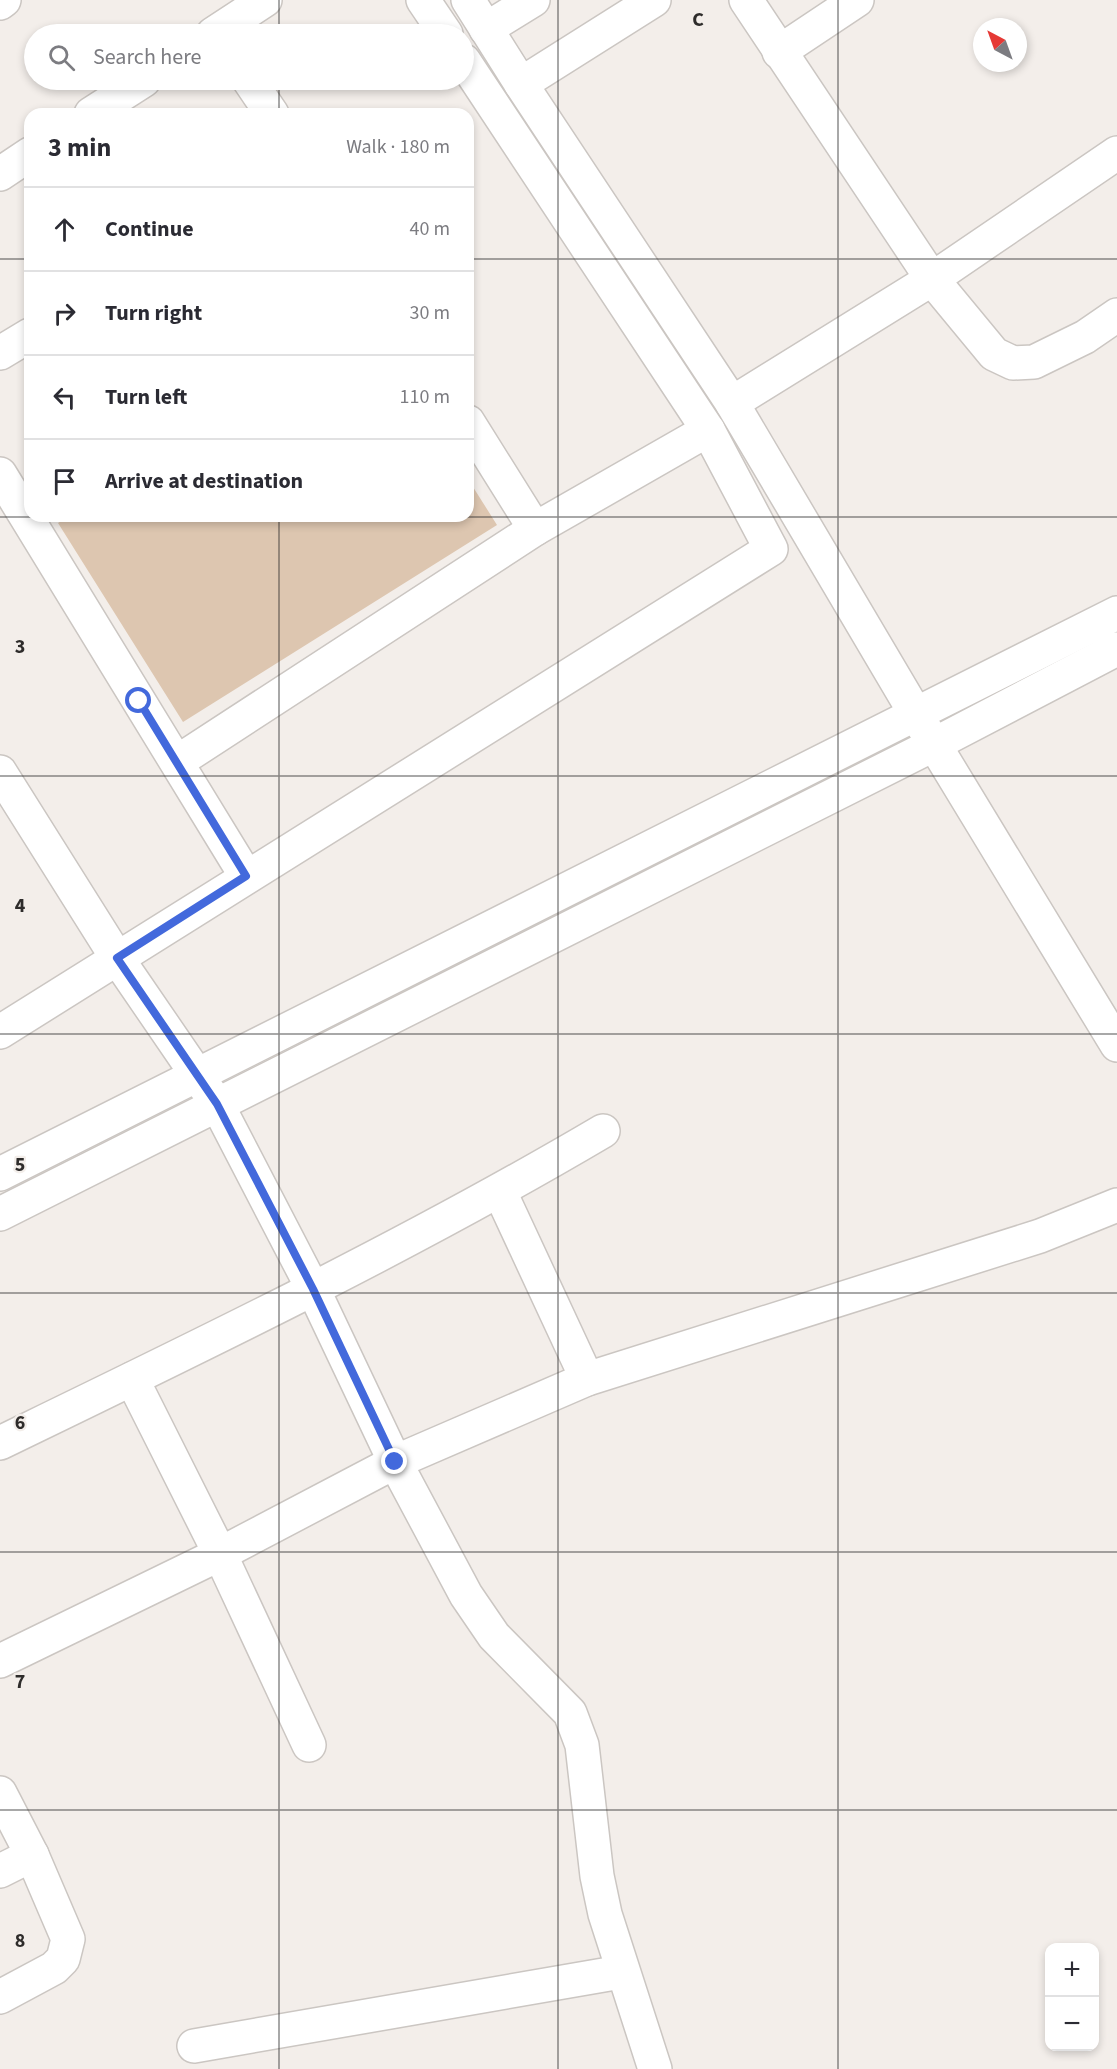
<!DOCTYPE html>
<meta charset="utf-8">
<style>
body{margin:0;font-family:"Source Sans 3",sans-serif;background:#f7f7f7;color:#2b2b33}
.controls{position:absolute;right:18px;bottom:18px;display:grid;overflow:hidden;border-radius:12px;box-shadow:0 3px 9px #0003}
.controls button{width:54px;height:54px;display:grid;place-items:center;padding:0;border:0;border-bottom:2px solid #e1e1e2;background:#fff;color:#2b2b33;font:30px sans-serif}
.compass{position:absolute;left:973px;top:18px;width:54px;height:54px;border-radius:50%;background:#fff;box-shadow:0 3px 9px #0003;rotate:319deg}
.stop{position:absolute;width:18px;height:18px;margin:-14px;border:4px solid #4369dc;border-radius:50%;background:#fff}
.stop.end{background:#4369dc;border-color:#fff;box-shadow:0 2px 6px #0008}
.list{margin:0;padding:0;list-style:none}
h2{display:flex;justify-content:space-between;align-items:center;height:78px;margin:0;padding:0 24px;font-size:26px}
h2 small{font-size:20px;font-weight:400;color:#7c7c81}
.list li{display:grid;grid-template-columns:39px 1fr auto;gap:18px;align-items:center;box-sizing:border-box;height:84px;padding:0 24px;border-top:2px solid #e1e1e2}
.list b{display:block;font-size:22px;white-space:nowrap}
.list em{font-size:20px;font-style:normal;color:#7c7c81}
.icon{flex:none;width:33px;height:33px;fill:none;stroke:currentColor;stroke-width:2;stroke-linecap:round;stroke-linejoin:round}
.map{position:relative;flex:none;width:1117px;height:2069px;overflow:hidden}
.search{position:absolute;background:#fff;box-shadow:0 3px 9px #0003;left:24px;top:24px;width:450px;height:66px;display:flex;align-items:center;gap:15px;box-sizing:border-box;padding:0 21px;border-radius:33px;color:#7c7c81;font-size:22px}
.panel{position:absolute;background:#fff;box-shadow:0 3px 9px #0003;left:24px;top:108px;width:450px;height:414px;border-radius:18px}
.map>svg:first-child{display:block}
.green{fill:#ddc6b0}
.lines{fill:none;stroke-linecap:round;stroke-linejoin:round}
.minor-casing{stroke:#cbc6c2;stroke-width:36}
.minor{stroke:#fff;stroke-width:33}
.route{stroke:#4369dc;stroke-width:8}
.grid{fill:none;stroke:#2e2c2b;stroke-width:1.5;stroke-opacity:0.55}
.grid-label{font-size:20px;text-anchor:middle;font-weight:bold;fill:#2e2c2b;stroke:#f3eeea;stroke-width:4.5;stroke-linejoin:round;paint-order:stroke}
</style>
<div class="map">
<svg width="1117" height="2069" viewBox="0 0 1117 2069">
<rect width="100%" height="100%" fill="#f3eeea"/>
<!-- green -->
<path class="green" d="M468,479l29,46 -314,197 -125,-199 11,-7h399z"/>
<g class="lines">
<!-- minor casing -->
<g class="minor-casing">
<g id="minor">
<path d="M423,0l23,34"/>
<path d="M468,0l53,84 211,319 185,313 200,329"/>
<path d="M746,0l186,279 62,75 19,9 21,-1 51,-25 32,-22"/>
<path d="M0,3l4,-3"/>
<path d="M486,29l47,-29"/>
<path d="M213,34l52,-34"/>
<path d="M779,52l78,-52"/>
<path d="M249,80l23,34"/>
<path d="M521,84l133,-84"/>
<path d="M91,114l53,-34"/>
<path d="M0,174l30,-20"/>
<path d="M0,353l30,-18"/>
<path d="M732,403l200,-124 185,-126"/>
<path d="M468,422l67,107 173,-99"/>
<path d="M0,474l246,402"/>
<path d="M177,762l358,-233"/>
<path d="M0,772l117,186 100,146 96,185 82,173 71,133 28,41 76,77 12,32 15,131 8,38 50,155"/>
<path d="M0,1032l771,-483 -63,-119 -244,-369"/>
<path d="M0,1174l1117,-561"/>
<path d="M500,1192l87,187"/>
<path d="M0,1214l935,-470 182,-95"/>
<path d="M132,1379l88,175 89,191"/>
<path d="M0,1443c204,-99 408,-197 603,-312"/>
<path d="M0,1661l220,-107 175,-92 192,-83 453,-143 77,-31"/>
<path d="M0,1793l32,62 36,84 -5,20 -9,9 -54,29"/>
<path d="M0,1871l32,-16"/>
<path d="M194,2046l427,-74"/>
</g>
</g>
<!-- minor -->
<use href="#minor" class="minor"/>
</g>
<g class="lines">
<!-- route -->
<path class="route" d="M139,701l107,175 -129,82 100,146 96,185 82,173"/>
</g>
<!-- grid -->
<path class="grid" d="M279,0v34M558,0v2069M838,0v2069M279,80v34M0,259h30M468,259h649M279,516v1553M0,517h1117M0,776h1117M0,1034h1117M0,1293h1117M0,1552h1117M0,1810h1117"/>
<g class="grid-label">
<text x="698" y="26">C</text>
<text x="20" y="653">3</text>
<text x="20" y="912">4</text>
<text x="20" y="1171">5</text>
<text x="20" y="1429">6</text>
<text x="20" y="1688">7</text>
<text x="20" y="1947">8</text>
</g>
</svg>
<div class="controls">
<button>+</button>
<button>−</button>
</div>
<svg class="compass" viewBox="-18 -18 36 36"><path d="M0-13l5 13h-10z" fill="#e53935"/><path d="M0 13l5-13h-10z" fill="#7c7c81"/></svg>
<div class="stop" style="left:139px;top:701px"></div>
<div class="stop end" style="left:395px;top:1462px"></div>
<div class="search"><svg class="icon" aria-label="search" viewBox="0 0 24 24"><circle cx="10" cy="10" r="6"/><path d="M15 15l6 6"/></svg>Search here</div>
<section class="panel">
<h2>3 min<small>Walk · 180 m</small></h2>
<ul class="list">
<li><svg class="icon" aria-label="ahead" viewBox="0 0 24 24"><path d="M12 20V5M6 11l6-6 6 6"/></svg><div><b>Continue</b></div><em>40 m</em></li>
<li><svg class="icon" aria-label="right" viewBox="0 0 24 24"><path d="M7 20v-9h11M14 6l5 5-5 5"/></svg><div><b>Turn right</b></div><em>30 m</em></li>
<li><svg class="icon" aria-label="left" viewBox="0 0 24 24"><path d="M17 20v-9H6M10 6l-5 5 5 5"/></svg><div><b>Turn left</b></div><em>110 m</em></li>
<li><svg class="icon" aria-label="arrive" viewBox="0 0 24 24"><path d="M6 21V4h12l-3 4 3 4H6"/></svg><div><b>Arrive at destination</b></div></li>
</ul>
</section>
</div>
